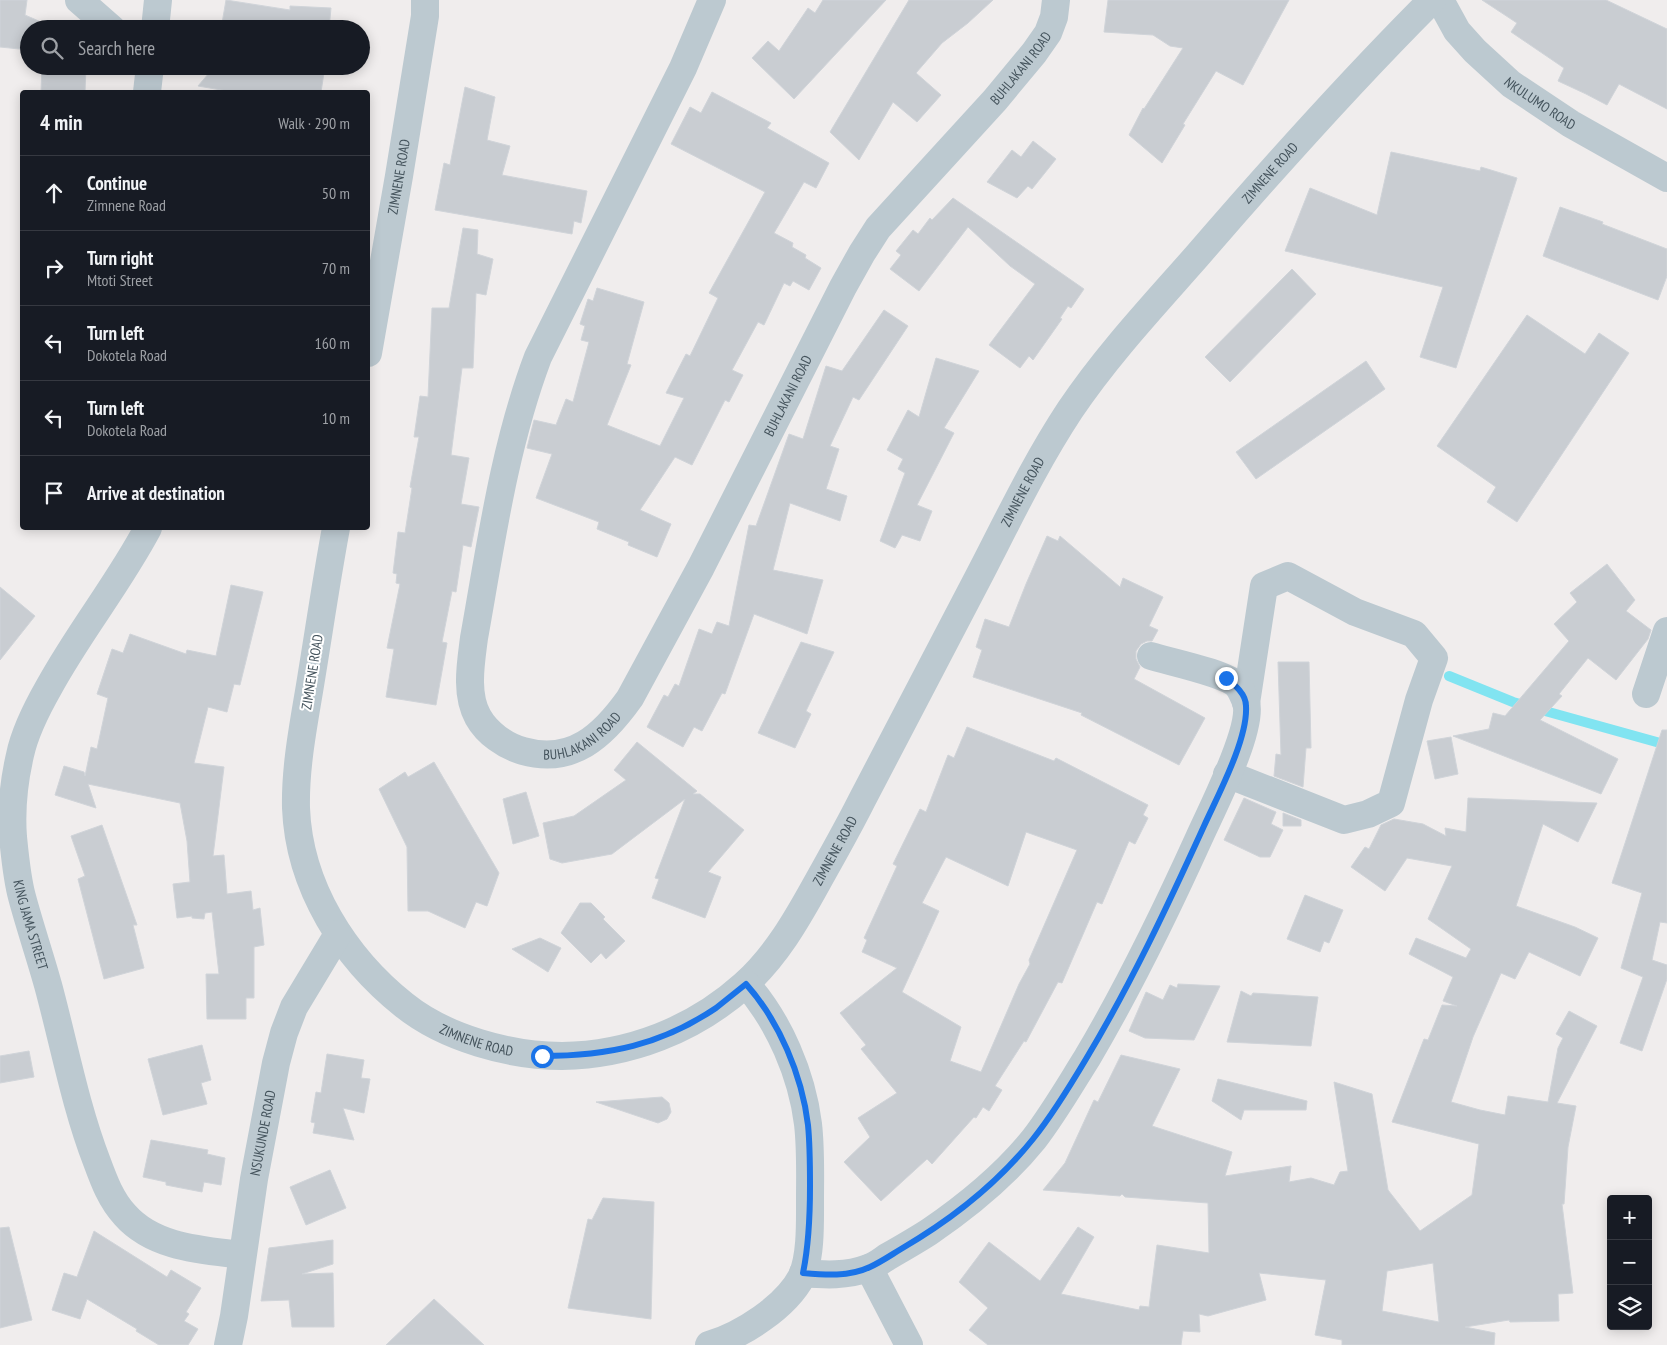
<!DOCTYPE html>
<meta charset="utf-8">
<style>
body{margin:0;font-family:"PT Sans Narrow",sans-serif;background:#242831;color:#f1f3f6}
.controls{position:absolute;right:15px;bottom:15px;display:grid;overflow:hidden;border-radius:5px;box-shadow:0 2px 12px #0003}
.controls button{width:45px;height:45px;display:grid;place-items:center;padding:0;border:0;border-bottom:1px solid #363941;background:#171b24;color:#f1f3f6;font:25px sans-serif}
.stop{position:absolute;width:15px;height:15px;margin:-11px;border:4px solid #1a73e8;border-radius:50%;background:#fff}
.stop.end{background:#1a73e8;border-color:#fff;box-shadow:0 1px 5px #0008}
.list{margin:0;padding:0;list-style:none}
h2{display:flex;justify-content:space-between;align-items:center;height:65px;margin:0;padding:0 20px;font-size:21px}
h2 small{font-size:16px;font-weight:400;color:#9ea1a6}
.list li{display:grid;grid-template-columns:32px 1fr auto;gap:15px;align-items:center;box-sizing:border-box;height:75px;padding:0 20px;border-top:1px solid #363941}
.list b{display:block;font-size:19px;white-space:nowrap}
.list p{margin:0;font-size:16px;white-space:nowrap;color:#9ea1a6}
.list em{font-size:16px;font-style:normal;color:#9ea1a6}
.icon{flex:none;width:28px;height:28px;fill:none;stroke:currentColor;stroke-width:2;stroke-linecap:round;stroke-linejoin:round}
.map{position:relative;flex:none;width:1667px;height:1345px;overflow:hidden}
.search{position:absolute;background:#171b24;box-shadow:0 2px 12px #0003;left:20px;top:20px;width:350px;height:55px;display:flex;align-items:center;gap:12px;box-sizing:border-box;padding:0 18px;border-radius:28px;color:#9ea1a6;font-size:19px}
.panel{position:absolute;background:#171b24;box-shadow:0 2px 12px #0003;left:20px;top:90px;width:350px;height:440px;border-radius:5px}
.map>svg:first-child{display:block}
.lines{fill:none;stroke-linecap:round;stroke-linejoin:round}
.stream{stroke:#81e4f1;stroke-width:10}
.building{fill:#c9cdd2;stroke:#d0d4d9;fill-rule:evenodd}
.minor{stroke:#bcc9d0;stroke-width:28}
.route{stroke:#1a73e8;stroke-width:6}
.labels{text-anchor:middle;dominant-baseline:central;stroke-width:4;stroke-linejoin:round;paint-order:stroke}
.street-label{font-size:14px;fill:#44535c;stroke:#fff}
</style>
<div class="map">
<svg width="1667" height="1345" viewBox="0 0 1667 1345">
<rect width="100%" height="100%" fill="#f0eded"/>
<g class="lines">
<!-- stream -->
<path class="stream" d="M1449,676l64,26 154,43"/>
</g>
<!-- building -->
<g class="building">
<path d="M0,0h27l-2,15 32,14h-28v21l-29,-3z"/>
<path d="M226,0l64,10v-4l41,2 -2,21h-108z"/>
<path d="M823,0h63l-92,99 -42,-41 16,-17 11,10 29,-43 7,5z"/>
<path d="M909,0h84l-25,23 -26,20 -26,30 25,22 -24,27 -24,-20 -34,58 -29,-28z"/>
<path d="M1108,0h181l-46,85 -27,-14 -33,53 2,1 -23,38 -33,-28 14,-27 1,1 39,-61 -13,-2 -17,-11 -49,-3z"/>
<path d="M1482,0h124l61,29v80l-48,-25 -12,21 -21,-11 -28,-13 6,-13 -53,-36 6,-9z"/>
<path d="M42,66h44l-1,26h-44z"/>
<path d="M215,66h110l-4,26h-88l-35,-6z"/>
<path d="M465,87l30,10 -8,43 23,6 -8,29 85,16 -6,32 -7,-2 -2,13 -137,-24 9,-47 6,2z"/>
<path d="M712,92l59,31 -4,5 62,35 -13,25 -12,-6 -30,51 19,10 -1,4 14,8 -1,3 16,10 -12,22 -16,-9 -3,5 -6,-3 -20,42 -6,-3 -26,48 11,5 -14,27 -4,-2 -33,65 -17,-8 -35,53 31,14 -14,33 -29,-12 1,-3 -32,-13 2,-7 -63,-24 16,-44 -25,-6 7,-28 22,5 10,-26 7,3 16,-60 -8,-2 4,-14 -5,-2 8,-25 5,2 4,-13 47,14 -17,62 4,1 -24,60 53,21 24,-48 -18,-5 20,-39 4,2 28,-58 -9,-5 56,-101 -94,-48 19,-37 11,6z"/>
<path d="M1033,141l23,18 -24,30 -4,-3 -11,12 -30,-16 25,-32 9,7z"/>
<path d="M1391,152l89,19 1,-4 36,11 -61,190 -36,-11 23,-70 -158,-36 25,-63 67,27z"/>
<path d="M953,198l131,91 -13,19 -3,-2 -8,12 2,1 -29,41 -4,-4 -9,12 -31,-23 46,-61 -25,-18 -42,-39 -49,64 -29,-22 11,-14 -5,-4 17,-21 5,4 12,-16 2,2z"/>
<path d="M1560,207l43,15 -1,2 65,25v27l-9,24 -115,-44z"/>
<path d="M463,228l15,2 -1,24 16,5 -7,36 -10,-2 -3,75h-11l-11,87 18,3 -8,46 18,3 -8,40 -8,-2 -7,47 -4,-1 -10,51 5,1 -11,62 -50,-8 8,-48 -7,-1 13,-64 -4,-1 1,-9 -4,-1 5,-41 7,1 7,-45 -2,-1 9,-50h-5l6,-41 8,1 4,-89h17z"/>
<path d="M1292,269l24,25 -86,88 -25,-25z"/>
<path d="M884,310l24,16 -49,74 -6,-3 -23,49 9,3 -13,40 21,7 -7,25 -50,-18 -17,67 50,10 -16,54 -53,-20 -29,80 -3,-1 -20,38 -8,-4 -11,20 -36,-20 17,-32 4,2 7,-13 4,2 20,-57 13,5 5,-12 12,4 20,-101 7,1 33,-92 14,5 23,-73 16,5z"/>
<path d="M1527,315l58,39 14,-21 30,20 -112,169 -30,-20 9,-15 -59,-41z"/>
<path d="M936,358l43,13 -35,57 10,5 -37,72 15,6 -12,30 -18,-6 -7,13 -15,-7 25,-68 -7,-4 5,-10 -16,-9 21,-40 11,7z"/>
<path d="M1366,361l19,28 -129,90 -20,-27z"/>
<path d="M1047,536l11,5 2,-5 60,51 3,-9 40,19 -14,29 9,4 -6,11h-5l-6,3 -5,7v8l4,8 -6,12 71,39 -26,47 -98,-50 1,-2 -109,-36 9,-27 -6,-3 9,-28 24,8 17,-43z"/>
<path d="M1607,564l28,36 -9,11 25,19 -3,9 -32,41 -28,-22 -29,36 3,2 -22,24 78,39 -17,35 -148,-58 36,-7 4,-16 12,3 64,-75 -15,-17 23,-22 -7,-9z"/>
<path d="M231,585l32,7 -23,93 -6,-1 -7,28 -19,-5 -14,56 30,4 -11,89 11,-1 3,39 24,-3 2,19 7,-2 4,37 -10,2v51h-8v21h-39l-1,-45h13l-7,-62 -7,1 -1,6 -12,-1v-2l-15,2 -4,-34 17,-2 -3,-41 -7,-38 -92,-19 8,24 -41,-13 9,-29 20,6 1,4 6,-29 6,2 11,-51 -11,-4 15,-45 11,4 7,-19 56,20 1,-4 29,6z"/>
<path d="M0,587l35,29 -35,44z"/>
<path d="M801,642l33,10 -28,59 5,3 -16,34 -37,-15z"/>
<path d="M1278,662h31l2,86h-5l-3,39 -29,-11 2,-22 5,1z"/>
<path d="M967,727l87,34 2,-3 92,47 -5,10 5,3 -13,26 -6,-3 -27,63 -5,-2 -35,81 -4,-1 -32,60 -2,-1 -29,45 7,4 -13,21 -6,-4 -7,11 -2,-1 -42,47 -5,-5 -46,42 -37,-39 26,-25 -12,-19 39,-25 -36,-44 5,-4 -26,-32 57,-45 -35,-16 5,-12 -3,-2 33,-72 -4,-2 27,-55 6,3 22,-57 6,3zM1026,832l51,18 -48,110 1,4 -11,20 -38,88 -31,-11 11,-34 -59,-35 37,-81 -17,-8 24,-46 62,29z"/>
<path d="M1662,730h5v193l-7,-1 -8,38 15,5v14l-25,72 -22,-8 23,-66 -22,-9 21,-75 -30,-10z"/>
<path d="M1451,737l7,37 -23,5 -8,-38z"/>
<path d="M637,742l60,49 -4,3h7l44,36 -36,42 13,5 -16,41 -53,-20 7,-19 -4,-1 30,-79 -73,55 -50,9 -12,-4 -7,-36 31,-7 52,-36 -12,-10z"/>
<path d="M434,762l65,111 -12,33 -11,-4 -11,26 -37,-17h-20l-1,-64 -28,-58 26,-17 3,5z"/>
<path d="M526,792l13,44 -26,8 -10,-45z"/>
<path d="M1244,798l32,14 -5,12 12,6 -13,27h-10l-36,-17z"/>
<path d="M1468,798l129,5 -19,39 -35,-18 -27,82 59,21 23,11 -18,38 -51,-24 -14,27 -14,-6 -28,64 -22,65 29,8 25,5 3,-19 40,6 10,-54 5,-10 -7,-4 13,-23 28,15 -40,77 19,3 -8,41 -4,57h-2l11,89 -15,1 1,27 -49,1 -1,-2 -44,7 30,6 -1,12h-152v-5l-27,-5 11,-55 -67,-7 7,27 -58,16 -9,-2 1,18 -17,-1 -2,14h-193l-19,-15 19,-22 -29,-26 30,-40 51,39 38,-54 16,10 -33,57 78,16 1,-4 9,1 8,-62 52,8 -1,-50 -83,-6 -3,-3 -2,2 -77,-6 22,-27 29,-63 4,2 23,-47 59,14 -28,57 80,26 -7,24 66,-10 -2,16 22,-4 23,7 6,-13 8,-1 -14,-89 38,12 16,96 32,41 52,-36 7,-51 -87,-22 32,-83 4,1 14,-35 15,1 -14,-5 10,-24 -44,-23 7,-16 50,20 5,-9 -43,-30 24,-53 -45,-8 -22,33 -34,-24 14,-20 4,2 12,-24 13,-6 29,5 23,12 -1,-8 21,4zM1433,1263l6,59 -57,-11 5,-40z"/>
<path d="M1283,813l18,7v6h-18z"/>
<path d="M102,825l35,100h-4l11,43 -40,11 -26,-100 7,-3 -14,-40z"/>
<path d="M1305,895l38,15 -14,33 -5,-2 -4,11 -33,-13z"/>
<path d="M580,903h11l14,14 -2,2 22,22 -19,18 -5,-6 -10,10 -30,-30z"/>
<path d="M540,938l21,10 -13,24 -36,-23z"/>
<path d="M1178,984l42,2 -26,54 -49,-2 -16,-7 17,-39 17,8 7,-15 7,3z"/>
<path d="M1241,991l10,5 2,-3 65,4 -7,49 -84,-4z"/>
<path d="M202,1045l9,35 -10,3 6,21 -44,11 -15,-56z"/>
<path d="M29,1051l5,26 -34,6v-27z"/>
<path d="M327,1054l37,6 -3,18 9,1 -6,34 -21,-5 11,32 -41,-7 2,-10 -4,-1 5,-30 5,1z"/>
<path d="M1218,1079l89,22 -1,9h-62l-3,10 -29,-19z"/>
<path d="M662,1097l7,6 2,9 -4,7 -9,4 -62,-21z"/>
<path d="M151,1140l57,10 -1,4 18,4 -4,27 -17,-3 -2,10 -36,-7v-3l-23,-5z"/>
<path d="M330,1170l16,38 -40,17 -16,-38z"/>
<path d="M603,1198l51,4 -3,117 -83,-11 20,-89 4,1z"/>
<path d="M9,1227l23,93 -32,8v-100z"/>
<path d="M94,1231l73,46 4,-7 30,18 -15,24 3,2 -5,7 14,8 -10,16h-29l-23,-14 1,-2 -50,-30 -7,20 -28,-9 12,-37 13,4z"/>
<path d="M333,1240v24l-31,10 31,-1 1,54h-42l-3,-27 -28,1 8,-53z"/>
<path d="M434,1299l50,46h-98z"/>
</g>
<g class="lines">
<!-- minor -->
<g class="minor">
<path d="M79,0l33,29"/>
<path id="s1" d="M712,0l-29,68 -145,289c-34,90 -47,186 -64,281 -3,24 -9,56 4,79 9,16 27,29 45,34 49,14 80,-15 107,-53l71,-131 142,-280 19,-34 16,-25 117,-128 39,-47 14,-20 6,-16 2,-17"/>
<path id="s2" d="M1440,0l17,31 18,20 36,33 60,40 96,54"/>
<path d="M155,29l3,-29"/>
<path d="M147,92l3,-26"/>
<path id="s3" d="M368,353l31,-177 26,-160v-16"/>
<path id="s4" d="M148,528c-29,55 -69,104 -99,159 -12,21 -24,44 -29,68 -6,26 -9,55 -7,82 2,20 4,42 9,60 8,30 18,59 26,88 16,59 27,120 49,177 7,19 14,38 28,53 29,33 78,35 117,40"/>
<path id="s5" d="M336,528c-9,48 -16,96 -24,145 -7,45 -17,90 -16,135 3,79 49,150 108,197 41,33 106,51 158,51 67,-1 132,-26 182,-71 32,-29 52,-64 73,-102 15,-27 31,-55 45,-83 39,-75 78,-149 117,-224 29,-56 56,-113 91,-166 37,-55 83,-104 127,-154 76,-88 153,-174 235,-256"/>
<path d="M1646,694l21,-63"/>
<path d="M1227,774l117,46 24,-6 23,-11 28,-103 15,-42 -20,-24 -59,-22 -67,-36 -24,10 -18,117"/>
<path d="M869,1268l40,77"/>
<path d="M803,1273c22,2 44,3 65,-5 7,-2 13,-7 19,-11 14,-8 28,-16 42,-25 38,-26 76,-57 105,-93 20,-26 36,-54 53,-81 42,-71 78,-145 112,-220 12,-27 55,-110 47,-136 -2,-5 -5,-12 -8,-16 -12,-13 -68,-24 -87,-30"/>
<path id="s6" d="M228,1345l6,-29 20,-137 22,-116 8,-30 10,-26 44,-73"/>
<path d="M709,1345c33,-10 77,-38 93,-69 9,-20 8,-54 8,-76 0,-25 1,-50 -2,-76 -6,-49 -29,-103 -62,-140"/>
</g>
</g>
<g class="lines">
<!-- route -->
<path class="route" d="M542,1056c66,0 119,-11 174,-48 10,-8 20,-16 30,-24 33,37 56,91 62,141 2,20 2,41 2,61 0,30 -1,58 -7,87 22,2 46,4 67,-6 11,-5 21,-12 31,-18 50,-29 96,-65 132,-110 20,-25 37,-53 53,-80 45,-75 82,-154 118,-233 14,-31 44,-87 42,-120 0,-12 -11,-21 -20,-28"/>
</g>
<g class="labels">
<!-- street labels -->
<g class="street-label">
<text stroke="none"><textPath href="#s1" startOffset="1699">BUHLAKANI ROAD</textPath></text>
<text stroke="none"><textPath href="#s2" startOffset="146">NKULUMO ROAD</textPath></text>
<text stroke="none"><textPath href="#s5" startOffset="1856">ZIMNENE ROAD</textPath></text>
<text stroke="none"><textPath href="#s3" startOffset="179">ZIMNENE ROAD</textPath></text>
<text stroke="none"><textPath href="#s1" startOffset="1294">BUHLAKANI ROAD</textPath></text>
<text stroke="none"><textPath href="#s5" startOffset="1451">ZIMNENE ROAD</textPath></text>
<text transform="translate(312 672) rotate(-81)">ZIMNENE ROAD</text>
<text stroke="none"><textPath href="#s1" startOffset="889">BUHLAKANI ROAD</textPath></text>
<text stroke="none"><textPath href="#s5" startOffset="1046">ZIMNENE ROAD</textPath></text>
<text stroke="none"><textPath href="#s4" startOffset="434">KING JAMA STREET</textPath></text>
<text stroke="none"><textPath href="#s5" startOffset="596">ZIMNENE ROAD</textPath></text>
<text stroke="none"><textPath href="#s6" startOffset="215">NSUKUNDE ROAD</textPath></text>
</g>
</g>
</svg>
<div class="controls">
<button>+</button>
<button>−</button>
<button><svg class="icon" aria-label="layers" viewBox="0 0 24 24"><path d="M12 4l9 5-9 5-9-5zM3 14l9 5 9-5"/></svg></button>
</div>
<div class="stop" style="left:542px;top:1056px"></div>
<div class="stop end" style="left:1226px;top:678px"></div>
<div class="search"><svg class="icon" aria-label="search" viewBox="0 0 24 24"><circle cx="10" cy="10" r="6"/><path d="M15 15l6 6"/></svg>Search here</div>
<section class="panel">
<h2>4 min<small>Walk · 290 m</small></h2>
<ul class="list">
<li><svg class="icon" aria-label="ahead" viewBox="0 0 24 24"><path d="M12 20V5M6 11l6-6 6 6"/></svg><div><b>Continue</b><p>Zimnene Road</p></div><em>50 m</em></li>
<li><svg class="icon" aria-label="right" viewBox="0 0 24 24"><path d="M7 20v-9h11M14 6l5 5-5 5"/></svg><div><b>Turn right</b><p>Mtoti Street</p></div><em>70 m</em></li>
<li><svg class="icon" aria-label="left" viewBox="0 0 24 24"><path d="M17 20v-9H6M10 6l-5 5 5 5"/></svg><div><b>Turn left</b><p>Dokotela Road</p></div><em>160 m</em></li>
<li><svg class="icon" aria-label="left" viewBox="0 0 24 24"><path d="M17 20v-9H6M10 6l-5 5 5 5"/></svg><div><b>Turn left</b><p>Dokotela Road</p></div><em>10 m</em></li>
<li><svg class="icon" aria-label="arrive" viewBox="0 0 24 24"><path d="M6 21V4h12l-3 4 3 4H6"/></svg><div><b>Arrive at destination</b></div></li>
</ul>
</section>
</div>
